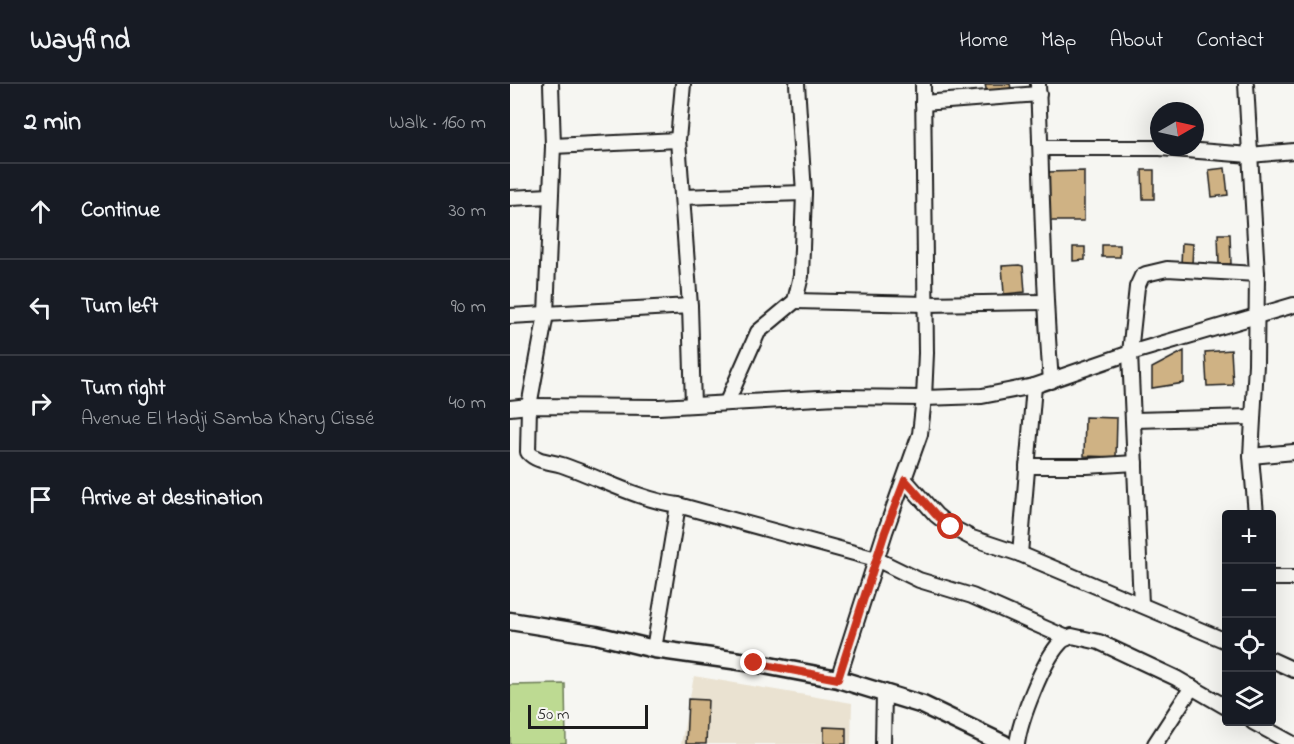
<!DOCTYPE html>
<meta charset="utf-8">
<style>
body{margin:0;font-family:"Indie Flower",sans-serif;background:#20242c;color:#f1f3f6}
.controls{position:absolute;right:18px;bottom:18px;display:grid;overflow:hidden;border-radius:6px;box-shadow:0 6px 24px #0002}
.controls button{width:54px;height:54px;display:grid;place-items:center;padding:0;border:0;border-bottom:2px solid #363941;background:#171b24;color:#f1f3f6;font:30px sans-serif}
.compass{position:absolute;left:640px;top:18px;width:54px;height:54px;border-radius:50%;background:#171b24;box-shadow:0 6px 24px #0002;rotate:81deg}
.scale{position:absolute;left:18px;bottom:15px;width:120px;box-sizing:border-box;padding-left:6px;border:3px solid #1c1c1c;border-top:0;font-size:16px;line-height:21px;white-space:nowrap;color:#1c1c1c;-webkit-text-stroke:4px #f6f6f2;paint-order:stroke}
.stop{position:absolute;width:18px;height:18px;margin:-14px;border:4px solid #c8321e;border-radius:50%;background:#fff}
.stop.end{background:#c8321e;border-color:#fff;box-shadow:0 2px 6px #0008}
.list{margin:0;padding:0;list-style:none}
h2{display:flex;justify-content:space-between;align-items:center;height:78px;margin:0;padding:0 24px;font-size:26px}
h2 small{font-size:20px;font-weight:400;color:#9ea1a6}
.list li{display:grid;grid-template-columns:39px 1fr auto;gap:18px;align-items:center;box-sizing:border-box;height:96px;padding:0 24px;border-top:2px solid #363941}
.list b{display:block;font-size:22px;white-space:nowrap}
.list p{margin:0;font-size:20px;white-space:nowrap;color:#9ea1a6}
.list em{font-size:20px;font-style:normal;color:#9ea1a6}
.icon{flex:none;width:33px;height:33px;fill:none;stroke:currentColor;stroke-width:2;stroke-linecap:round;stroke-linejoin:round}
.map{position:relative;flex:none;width:784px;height:660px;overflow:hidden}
header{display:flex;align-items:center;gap:36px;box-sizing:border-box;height:84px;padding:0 30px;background:#171b24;border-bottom:2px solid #363941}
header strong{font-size:28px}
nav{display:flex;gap:33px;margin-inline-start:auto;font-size:21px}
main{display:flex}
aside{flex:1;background:#171b24}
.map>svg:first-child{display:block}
.built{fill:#eae2d1}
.green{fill:#bdda92;stroke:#6c7b57;stroke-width:1.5}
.building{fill:#cfb284;stroke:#1c1c1c;stroke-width:1.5}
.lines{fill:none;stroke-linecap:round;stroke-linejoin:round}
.minor-casing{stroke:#1c1c1c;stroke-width:18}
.tertiary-casing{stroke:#1c1c1c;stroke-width:21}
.minor{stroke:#f6f6f2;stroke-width:14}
.tertiary{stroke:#f6f6f2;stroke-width:16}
.route{stroke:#c8321e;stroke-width:8}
</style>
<header>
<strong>Wayfind</strong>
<nav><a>Home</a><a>Map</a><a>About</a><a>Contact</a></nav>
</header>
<main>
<aside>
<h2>2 min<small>Walk · 160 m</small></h2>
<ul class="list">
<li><svg class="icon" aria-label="ahead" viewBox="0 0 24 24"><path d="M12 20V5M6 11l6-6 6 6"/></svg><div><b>Continue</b></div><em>30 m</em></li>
<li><svg class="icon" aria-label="left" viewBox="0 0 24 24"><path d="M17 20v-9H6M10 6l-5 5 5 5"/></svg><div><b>Turn left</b></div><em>90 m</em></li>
<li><svg class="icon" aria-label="right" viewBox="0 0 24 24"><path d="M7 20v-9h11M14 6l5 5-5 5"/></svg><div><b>Turn right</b><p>Avenue El Hadji Samba Khary Cissé</p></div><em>40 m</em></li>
<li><svg class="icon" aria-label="arrive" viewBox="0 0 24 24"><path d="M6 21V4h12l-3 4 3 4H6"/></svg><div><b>Arrive at destination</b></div></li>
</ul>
</aside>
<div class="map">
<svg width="784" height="660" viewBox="0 0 784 660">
<rect width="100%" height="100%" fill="#f6f6f2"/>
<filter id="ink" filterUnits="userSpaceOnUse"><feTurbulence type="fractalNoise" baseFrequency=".0167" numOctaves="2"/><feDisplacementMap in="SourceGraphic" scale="12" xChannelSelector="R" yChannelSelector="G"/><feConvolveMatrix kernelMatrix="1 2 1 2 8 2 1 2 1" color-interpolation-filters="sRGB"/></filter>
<g filter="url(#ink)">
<!-- built -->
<path class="built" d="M184,592l158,27 -1,41h-170z"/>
<!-- green -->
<path class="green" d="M55,600l1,60h-56v-59z"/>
<!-- building -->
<g class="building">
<path d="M475,0h25l1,4 -24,6z"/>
<path d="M715,84l3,27 -16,2 -3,-27z"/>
<path d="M632,86h12v29h-11z"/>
<path d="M574,87v50h-37v-49z"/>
<path d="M708,150h12l1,30h-12z"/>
<path d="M672,159l11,1 -1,21 -11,-1z"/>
<rect x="592" y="161" width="18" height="12"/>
<path d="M563,163h12v13l-12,1z"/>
<path d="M509,181l4,1 2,26 -21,2 -2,-28z"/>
<path d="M721,266l2,35 -26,1 -2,-34z"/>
<path d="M674,267v32l-32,5v-20z"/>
<path d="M575,333l32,1 -1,39 -32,-1z"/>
<path d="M178,615l20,1 -2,44h-20z"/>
<path d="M314,643l22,1v16h-22z"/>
</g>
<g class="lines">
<!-- minor casing -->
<g class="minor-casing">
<g id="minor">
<path d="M41,0l2,62 -7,168 -17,92 -1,46c9,10 21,9 34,13 39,13 74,34 116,40l198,54 43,21 53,16 95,42"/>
<path d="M173,0l-5,56 12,166 3,99"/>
<path d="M528,0c4,99 5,198 13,297"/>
<path d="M736,0l11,190 -1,90 -5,92 5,58"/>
<path d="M413,19l116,-9"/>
<path d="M43,62l125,-6"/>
<path d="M532,64h118l90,7 44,-4"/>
<path d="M173,113l121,-4"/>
<path d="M0,114l40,-2"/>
<path d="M285,217l131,3 119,-2"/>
<path d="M0,232l180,-10"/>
<path d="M217,318l31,-70 37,-31 6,-25 3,-83 -7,-109"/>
<path d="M0,324l19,-2 130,1 178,-10 87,1 58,-2 52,-10 96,-33 164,-48"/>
<path d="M624,336l118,-3"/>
<path d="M741,372l43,-4"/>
<path d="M517,382h60l48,-3"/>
<path d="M395,396l31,35 15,12 21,11 48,16 206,87"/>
<path d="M510,470l14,-168"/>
<path d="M762,494h22"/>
<path d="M631,520l-11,-251 7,-66 5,-11 4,-2 21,-5 90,5"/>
<path d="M144,565l24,-144"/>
<path d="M762,576l22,10"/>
<path d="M328,595l47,-147 35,-98 4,-36 2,-45 -3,-269"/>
<path d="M743,638l40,22"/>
<path d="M373,660l1,-52"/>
<path d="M507,660c3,-24 26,-83 43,-101 3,-4 8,-5 12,-7l27,6 77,36 50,29"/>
<path d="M645,660l37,-57"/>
</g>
</g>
<!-- tertiary casing -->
<g class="tertiary-casing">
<path id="tertiary" d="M0,537l86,14 58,14 100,14 84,16 85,26 81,39"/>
</g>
<!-- minor -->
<use href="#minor" class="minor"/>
<!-- tertiary -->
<use href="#tertiary" class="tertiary"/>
</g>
</g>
<g class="lines" filter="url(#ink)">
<!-- route -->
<path class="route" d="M244,579l84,16 47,-147 20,-52 31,35 15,12"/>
</g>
</svg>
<div class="controls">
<button>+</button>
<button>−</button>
<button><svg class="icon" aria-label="locate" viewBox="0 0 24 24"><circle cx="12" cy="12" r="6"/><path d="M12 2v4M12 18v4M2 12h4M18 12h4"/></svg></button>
<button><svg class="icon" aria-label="layers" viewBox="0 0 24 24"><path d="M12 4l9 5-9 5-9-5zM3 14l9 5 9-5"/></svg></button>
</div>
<svg class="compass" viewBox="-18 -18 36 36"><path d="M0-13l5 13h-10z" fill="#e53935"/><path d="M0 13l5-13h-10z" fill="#9ea1a6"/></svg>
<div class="scale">50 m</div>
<div class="stop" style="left:441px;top:443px"></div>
<div class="stop end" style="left:244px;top:579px"></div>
</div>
</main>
